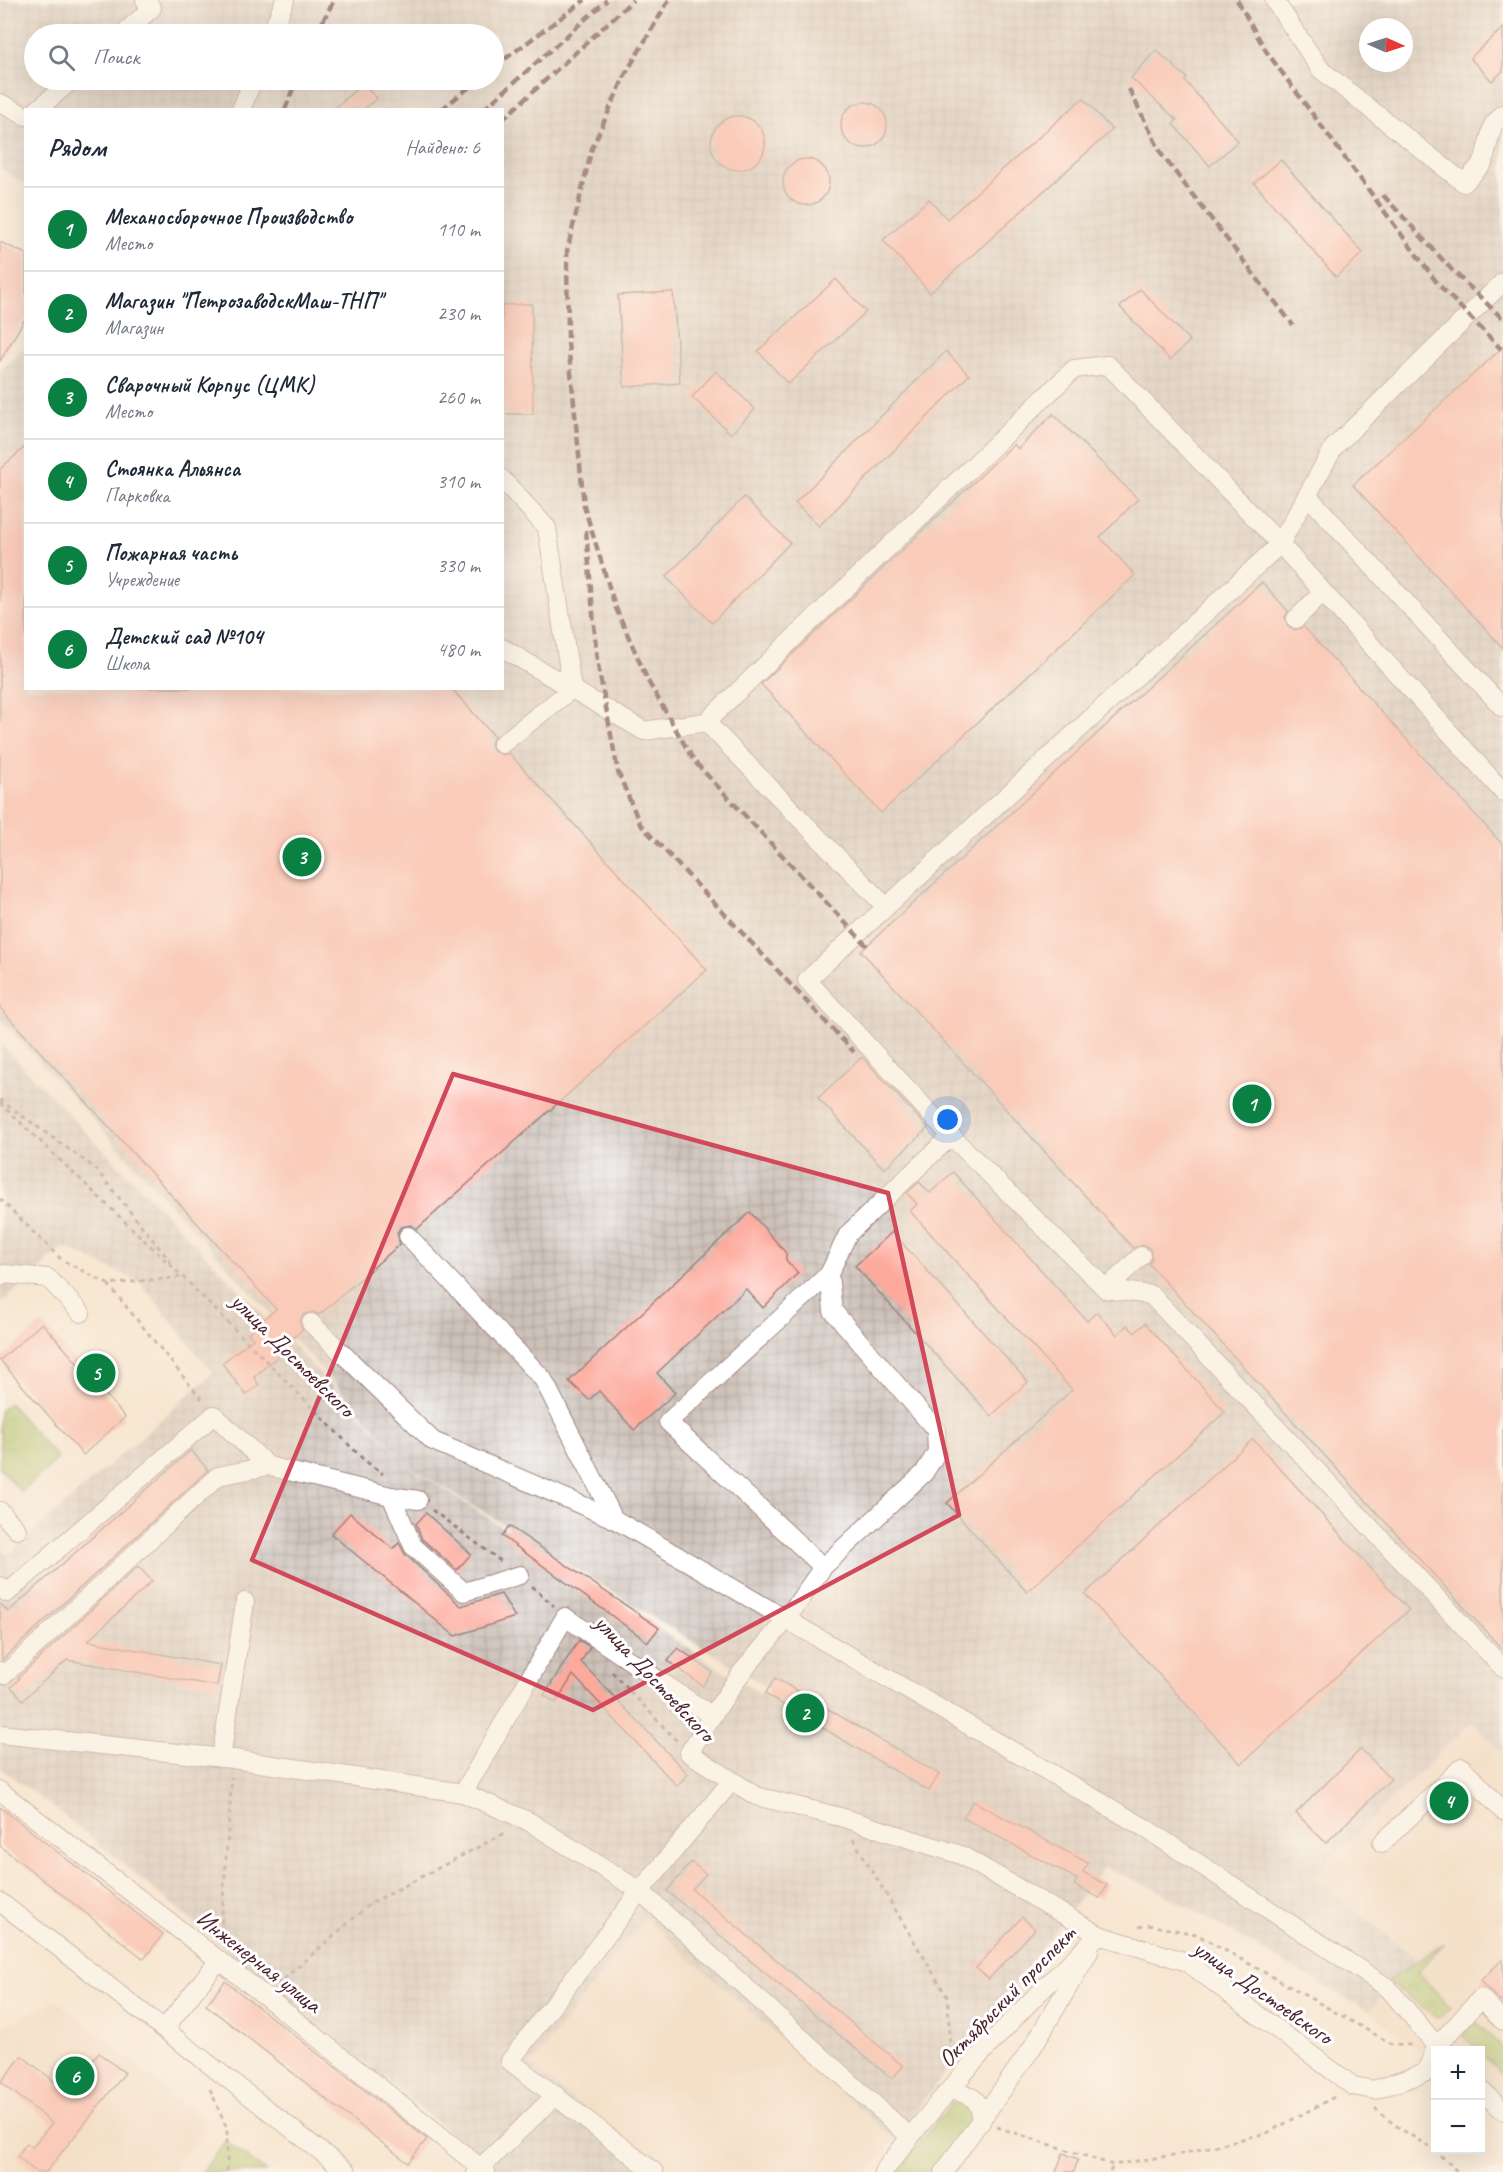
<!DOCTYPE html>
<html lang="ru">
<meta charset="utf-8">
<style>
body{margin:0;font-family:Caveat,sans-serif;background:#f6f6f7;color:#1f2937}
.controls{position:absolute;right:18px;bottom:18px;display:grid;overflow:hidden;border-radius:0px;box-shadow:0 6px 24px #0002}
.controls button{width:54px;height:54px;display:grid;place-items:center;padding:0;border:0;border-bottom:2px solid #e0e1e3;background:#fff;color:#1f2937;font:30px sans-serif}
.compass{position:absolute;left:1359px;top:18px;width:54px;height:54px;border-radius:50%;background:#fff;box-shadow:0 6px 24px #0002;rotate:93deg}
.you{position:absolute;left:948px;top:1120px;width:21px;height:21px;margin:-15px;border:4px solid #fff;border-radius:50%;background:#1a73e8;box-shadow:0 0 0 9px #1a73e833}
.badge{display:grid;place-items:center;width:39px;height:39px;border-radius:50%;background:#0b8043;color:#fff;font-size:20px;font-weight:700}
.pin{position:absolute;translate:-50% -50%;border:3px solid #fff;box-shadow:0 2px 6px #0006}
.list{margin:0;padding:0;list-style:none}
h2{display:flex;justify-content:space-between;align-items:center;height:78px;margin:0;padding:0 24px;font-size:26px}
h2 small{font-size:20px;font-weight:400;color:#747a83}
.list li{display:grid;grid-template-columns:39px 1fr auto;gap:18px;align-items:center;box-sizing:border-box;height:84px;padding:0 24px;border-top:2px solid #e0e1e3}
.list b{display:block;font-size:22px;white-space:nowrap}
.list p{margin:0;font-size:20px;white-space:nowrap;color:#747a83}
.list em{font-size:20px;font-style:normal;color:#747a83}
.icon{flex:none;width:33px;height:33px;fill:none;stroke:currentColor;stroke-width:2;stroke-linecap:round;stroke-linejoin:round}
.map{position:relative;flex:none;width:1503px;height:2172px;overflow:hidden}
.search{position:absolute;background:#fff;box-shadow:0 6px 24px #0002;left:24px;top:24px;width:480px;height:66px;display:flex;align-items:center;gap:15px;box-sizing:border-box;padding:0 21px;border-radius:33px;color:#747a83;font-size:22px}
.panel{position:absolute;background:#fff;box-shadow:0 6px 24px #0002;left:24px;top:108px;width:480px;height:582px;border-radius:0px}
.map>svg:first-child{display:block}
.built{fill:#efd6bb}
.industrial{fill:url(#industrial-grid);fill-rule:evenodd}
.grass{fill:url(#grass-tufts);stroke:#78714a;stroke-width:1.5}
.garden{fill:#a7c369;stroke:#78714a;stroke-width:1.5}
.building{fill:#fda99b}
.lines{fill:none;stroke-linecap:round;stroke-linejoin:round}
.minor-casing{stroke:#a0837e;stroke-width:20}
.path{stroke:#a0837e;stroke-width:3;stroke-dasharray:4.5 4.5;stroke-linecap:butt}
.minor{stroke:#fff;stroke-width:18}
.rail{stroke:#4a1f2b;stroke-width:4.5;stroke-dasharray:9 4.5;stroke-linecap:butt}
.marked{fill:none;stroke:#d1495b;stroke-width:4.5;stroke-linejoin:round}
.labels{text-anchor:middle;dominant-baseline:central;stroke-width:6;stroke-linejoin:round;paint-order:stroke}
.street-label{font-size:24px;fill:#4a1f2b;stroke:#fff}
</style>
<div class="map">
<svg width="1503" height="2172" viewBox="0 0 1503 2172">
<defs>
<pattern id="industrial-grid" width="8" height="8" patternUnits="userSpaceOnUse" patternTransform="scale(1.5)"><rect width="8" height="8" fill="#cdc2b9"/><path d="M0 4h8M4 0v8" fill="none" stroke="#b2a69f"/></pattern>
<pattern id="grass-tufts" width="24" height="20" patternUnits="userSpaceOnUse" patternTransform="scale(1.5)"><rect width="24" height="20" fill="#a7c369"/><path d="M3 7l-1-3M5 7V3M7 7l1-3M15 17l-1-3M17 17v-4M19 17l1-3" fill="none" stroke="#91a75b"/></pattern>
</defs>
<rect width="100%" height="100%" fill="#fff"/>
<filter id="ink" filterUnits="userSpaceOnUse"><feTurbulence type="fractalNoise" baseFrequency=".0167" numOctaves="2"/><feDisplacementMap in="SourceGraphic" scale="12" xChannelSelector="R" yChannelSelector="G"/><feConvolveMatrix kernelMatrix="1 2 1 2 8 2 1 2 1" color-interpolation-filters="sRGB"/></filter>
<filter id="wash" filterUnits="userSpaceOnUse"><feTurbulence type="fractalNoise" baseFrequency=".008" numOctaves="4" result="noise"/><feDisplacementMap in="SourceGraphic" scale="24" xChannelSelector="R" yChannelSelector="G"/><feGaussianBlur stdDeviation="1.35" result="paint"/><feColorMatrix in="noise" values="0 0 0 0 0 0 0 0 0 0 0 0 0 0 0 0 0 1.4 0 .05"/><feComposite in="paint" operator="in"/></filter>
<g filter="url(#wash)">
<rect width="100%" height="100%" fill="#f7e7d2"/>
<!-- built -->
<g class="built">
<path d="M1472,1721l31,33v361l-22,-18 -1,-47h-44l-1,13 -67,-52 50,-51 -106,-84z"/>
<path d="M645,1917l249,222 -27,33h-201l-136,-106z"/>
<path d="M56,2000l152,124 -36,48h-172v-144z"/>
</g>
<!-- industrial -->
<path class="industrial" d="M0,0h1503v1754l-31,-32 -160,154 106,84 -50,51 -212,-122 -52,-22 -210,272 -249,-221 -115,148 136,106h-168l-435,-357 -63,-47v-221l8,8 205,-182 -73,-91 -76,-35 -64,57v-261l407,420 -407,-445v-647l25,-24 1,341h476v-578h-476l-1,74 -25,-16zM1368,27h36v36h-36zM34,34h460v46h-460zM411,1468h1l521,322 -199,-112z"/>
<!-- grass -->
<g class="grass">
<path d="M9,1403l49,56 -37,33 -21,-24v-57z"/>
<path d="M1445,1943l-28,29 34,36 -14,10 -49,-37z"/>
<path d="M1476,2022l27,27v26l-40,-40z"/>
<path d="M951,2103l12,1 9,8 -3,12 -38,48h-34z"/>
</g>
<!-- garden -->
<path class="garden" d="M225,2141l41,31h-64z"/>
<g id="blocks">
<!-- building -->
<g class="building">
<path d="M1503,28v43l-11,10 -22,-23z"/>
<path d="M1156,50l31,28 -2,3 53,60 -28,25 -37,-42 4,-4 -46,-42z"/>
<path d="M362,84l15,14 -14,12h-30z"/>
<path d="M1083,98l29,32 -182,163 -47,-53 46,-41 18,20z"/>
<circle cx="864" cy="125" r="23"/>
<circle cx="738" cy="143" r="27"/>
<circle cx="806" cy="182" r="23"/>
<path d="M1281,160l82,93 -27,24 -82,-94z"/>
<path d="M0,242l26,12v63l-26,44z"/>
<path d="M836,279l30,33 -78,72 -30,-33z"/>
<path d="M1140,289l50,52 -20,19 -50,-53z"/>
<path d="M673,292l7,91 -56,4 -6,-92z"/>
<path d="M532,304l1,110h-31v-109z"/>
<path d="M1503,347v301l-150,-163z"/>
<path d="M946,351l23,24 -150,151 -24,-23z"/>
<path d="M716,371l39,38 -24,25 -39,-37z"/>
<path d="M1053,414l85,85 -38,38 35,38 -254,238 -120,-129 253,-240 4,5z"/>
<path d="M26,446v242h425l43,48 -3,9 3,6 9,4 6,-2 198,217 -290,259 -6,-4 -10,2 -4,6 3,11 -81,71 -6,-3 -10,3 -3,6 2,9 -16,14 3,3 -35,30 5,8 -13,10 -24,-32 31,-24 -5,-6 28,-24 -276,-301v-539z"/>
<path d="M744,497l46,46 -78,80 -46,-46z"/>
<path d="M1262,582l26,29 -3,6 3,9 6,4 10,-3 199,218v805l-354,-386 3,-5 -2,-10 -6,-4 -11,3 -272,-297z"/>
<path d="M862,1057l66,71 -44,41 -66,-71z"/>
<path d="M953,1172l134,149 10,-9 20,23 10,-10 8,8 10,-10 80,89 -198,180 -80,-89 125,-113 -162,-179 7,-7 -10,-11 12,-11 11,11z"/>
<path d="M750,1212l36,41v7l12,13 -35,35 -17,-19 -89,84 18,20 -41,37 -35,-39 -10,9 -20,-19z"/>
<path d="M892,1232l136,150 -37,34 -136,-150z"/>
<path d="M42,1323l83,94 -42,38 -83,-95z"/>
<path d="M1253,1439l156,171 -168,154 -156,-170z"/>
<path d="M191,1450l17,20 -206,190 -2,-57 8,9z"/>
<path d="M350,1513l43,36 6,-6 6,11 56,52 40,-12 14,23 -60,19 -124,-102z"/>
<path d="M426,1513l45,41 -14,16 -35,-31 -6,-15z"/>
<path d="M509,1526l150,102 -11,14 -146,-106z"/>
<path d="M138,1566l14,15 -64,60 133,24 -4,21 -150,-26 -44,40 -12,-13 8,-8 -1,-1z"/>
<path d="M579,1640l11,7 -9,15 107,112 -11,12 -104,-111 -17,28 -12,-8z"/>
<path d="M678,1648l34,24 -9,14 -35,-25z"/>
<path d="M775,1678l164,96 -10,17 -164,-97z"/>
<path d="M1361,1749l30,30 -65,64 -30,-30z"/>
<path d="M973,1801l115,62 -5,9 24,13 -7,13 -26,-13 3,-6 -114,-61z"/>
<path d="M0,1807l163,127 -19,25 -144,-113z"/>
<path d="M691,1862l15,12 -14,15 211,177 -11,13 -225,-188z"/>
<path d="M1022,1917l13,12 -46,50 -13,-11z"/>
<path d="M1503,1959v45l-23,-23z"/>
<path d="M225,1981l202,158 -19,24 -202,-158z"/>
<path d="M99,2053l26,20 -79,99h-10l-19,-16 10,-13 5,4 20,-24 -51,-41 21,-26 51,40 18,-23 -5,-5z"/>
<path d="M1063,2153l15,6 -4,13h-18z"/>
</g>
</g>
</g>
<g filter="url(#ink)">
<use href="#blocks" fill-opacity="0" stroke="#a0837e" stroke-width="1.5"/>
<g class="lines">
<!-- minor casing -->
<g class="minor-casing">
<g id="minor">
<path d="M1274,0l47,70 143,113 19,-20 10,-38 10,-11"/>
<path d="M123,34l29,-26 -7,-8"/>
<path d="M271,34l14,-34"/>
<path d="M0,103l26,13"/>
<path d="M37,110l35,-30"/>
<path d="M241,110l12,-30"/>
<path d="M1503,282l-169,165 -54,97 -473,436 144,156 155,153 45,6 352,373"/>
<path d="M1307,495l196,213"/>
<path d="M1296,619l27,-27"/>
<path d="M502,648l142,83 62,-9 180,185"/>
<path d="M706,722l368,-353 34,-4 172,179 223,248"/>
<path d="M502,744l70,-55 -25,-161 -45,-49"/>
<path d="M408,1236l135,143 71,140 531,309 243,160 49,58 44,-48 22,23"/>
<path d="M0,1277l4,-3 44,4 33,35"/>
<path d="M1106,1289l35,-33"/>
<path d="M311,1323l122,118 181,78"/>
<path d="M391,1496l22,50 51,46 56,-17"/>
<path d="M0,1511l17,19"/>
<path d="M823,1567l-155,-145 161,-148"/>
<path d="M0,1586l7,7 207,-178 54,51"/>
<path d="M0,1671l4,4 214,-199 50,-10 123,30 27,4"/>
<path d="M712,1716l30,-44 43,-51 38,-54 101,-94 13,-21 -1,-22 -103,-119 -4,-37 19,-40 103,-98"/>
<path d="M0,1734l233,25 230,34 65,28 112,70 270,246"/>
<path d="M221,1758l24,-156"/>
<path d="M0,1791l265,205 221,176"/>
<path d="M463,1793l102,-176 147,99 -23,37 67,43 84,21 121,38 138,80 88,27 166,124 21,4 51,-17 12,-27 5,4"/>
<path d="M1382,1843l80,-76 41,44"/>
<path d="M0,1902l164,127"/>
<path d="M219,1960l-55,69 183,143"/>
<path d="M1480,2089l23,22"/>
<path d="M950,2090c21,4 32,9 31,32"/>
<path d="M476,2172l80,-77"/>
<path d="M654,2172l-144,-111 130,-170 91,-109"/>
<path d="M883,2172c65,-86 138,-165 216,-237"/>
<path d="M944,2172l88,-124 57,-96"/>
</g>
</g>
<!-- path -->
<g class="path">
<path d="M0,1100l95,68 79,98"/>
<path d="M0,1103l183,174 181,183 19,14"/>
<path d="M0,1199l62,61 46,24 75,-7"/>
<path d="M108,1284l95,117"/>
<path d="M432,1510l70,52"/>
<path d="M532,1586l22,20"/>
<path d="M612,1672l65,69"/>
<path d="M853,1839l95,159 2,63"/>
<path d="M1139,1927l9,-2 48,9 196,110 20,1"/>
<path d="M220,1941l12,-164"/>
<path d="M277,1985l93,-81 137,-72"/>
<path d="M210,2089l17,40v43"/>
<path d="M1375,2108c24,25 61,37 82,64"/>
<path d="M997,2127l116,38 72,-12 82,-20 71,-38"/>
<path d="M1110,2172l3,-7"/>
</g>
<!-- minor -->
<use href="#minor" class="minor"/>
<!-- rail -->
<g class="rail">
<path d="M669,0l-43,73 -34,75 -25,103 1,91 16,164 31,100 33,75 46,80 173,185"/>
<path d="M1237,0l29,51 172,233 63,65"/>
<path d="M316,34l18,-34"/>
<path d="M494,67l91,-67"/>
<path d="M1129,89l33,66 131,170"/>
<path d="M285,110l11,-30"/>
<path d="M441,110l37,-30"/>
<path d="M483,110l124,-110"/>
<path d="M502,120l131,-120"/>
<path d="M1383,195l69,75 51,49"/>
<path d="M586,530l11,130 21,112 22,52 214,228"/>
</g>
</g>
</g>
<!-- marked area -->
<path d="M0 0H1503V2172H0ZM453,1074l435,119 71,322 -366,195 -341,-150z" fill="#f7e7d2" fill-opacity=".55" fill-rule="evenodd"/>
<path class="marked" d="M453,1074l435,119 71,322 -366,195 -341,-150z"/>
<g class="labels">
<!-- street labels -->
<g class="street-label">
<text transform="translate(293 1355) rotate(45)">улица Достоевского</text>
<text transform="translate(655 1678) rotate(47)">улица Достоевского</text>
<text transform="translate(259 1961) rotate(38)">Инженерная улица</text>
<text transform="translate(1263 1992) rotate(35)">улица Достоевского</text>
<text transform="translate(1007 1996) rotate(-46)">Октябрьский проспект</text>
</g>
</g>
</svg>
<div class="controls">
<button>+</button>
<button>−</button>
</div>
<svg class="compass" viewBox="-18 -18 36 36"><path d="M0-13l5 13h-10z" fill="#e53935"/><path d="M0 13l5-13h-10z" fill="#747a83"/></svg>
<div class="you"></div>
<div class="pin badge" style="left:1252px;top:1104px">1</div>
<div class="pin badge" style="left:805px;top:1713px">2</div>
<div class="pin badge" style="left:302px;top:857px">3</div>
<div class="pin badge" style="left:1449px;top:1801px">4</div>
<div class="pin badge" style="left:96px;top:1373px">5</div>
<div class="pin badge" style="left:75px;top:2076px">6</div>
<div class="search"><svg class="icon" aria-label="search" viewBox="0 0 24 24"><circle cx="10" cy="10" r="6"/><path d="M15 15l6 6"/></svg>Поиск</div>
<section class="panel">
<h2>Рядом<small>Найдено: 6</small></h2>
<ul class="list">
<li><span class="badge">1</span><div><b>Механосборочное Производство</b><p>Место</p></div><em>110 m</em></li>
<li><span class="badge">2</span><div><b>Магазин &quot;ПетрозаводскМаш-ТНП&quot;</b><p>Магазин</p></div><em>230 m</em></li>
<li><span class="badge">3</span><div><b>Сварочный Корпус (ЦМК)</b><p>Место</p></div><em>260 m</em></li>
<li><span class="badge">4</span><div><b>Стоянка Альянса</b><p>Парковка</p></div><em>310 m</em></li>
<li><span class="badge">5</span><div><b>Пожарная часть</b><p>Учреждение</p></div><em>330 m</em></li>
<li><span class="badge">6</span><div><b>Детский сад №104</b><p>Школа</p></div><em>480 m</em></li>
</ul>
</section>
</div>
